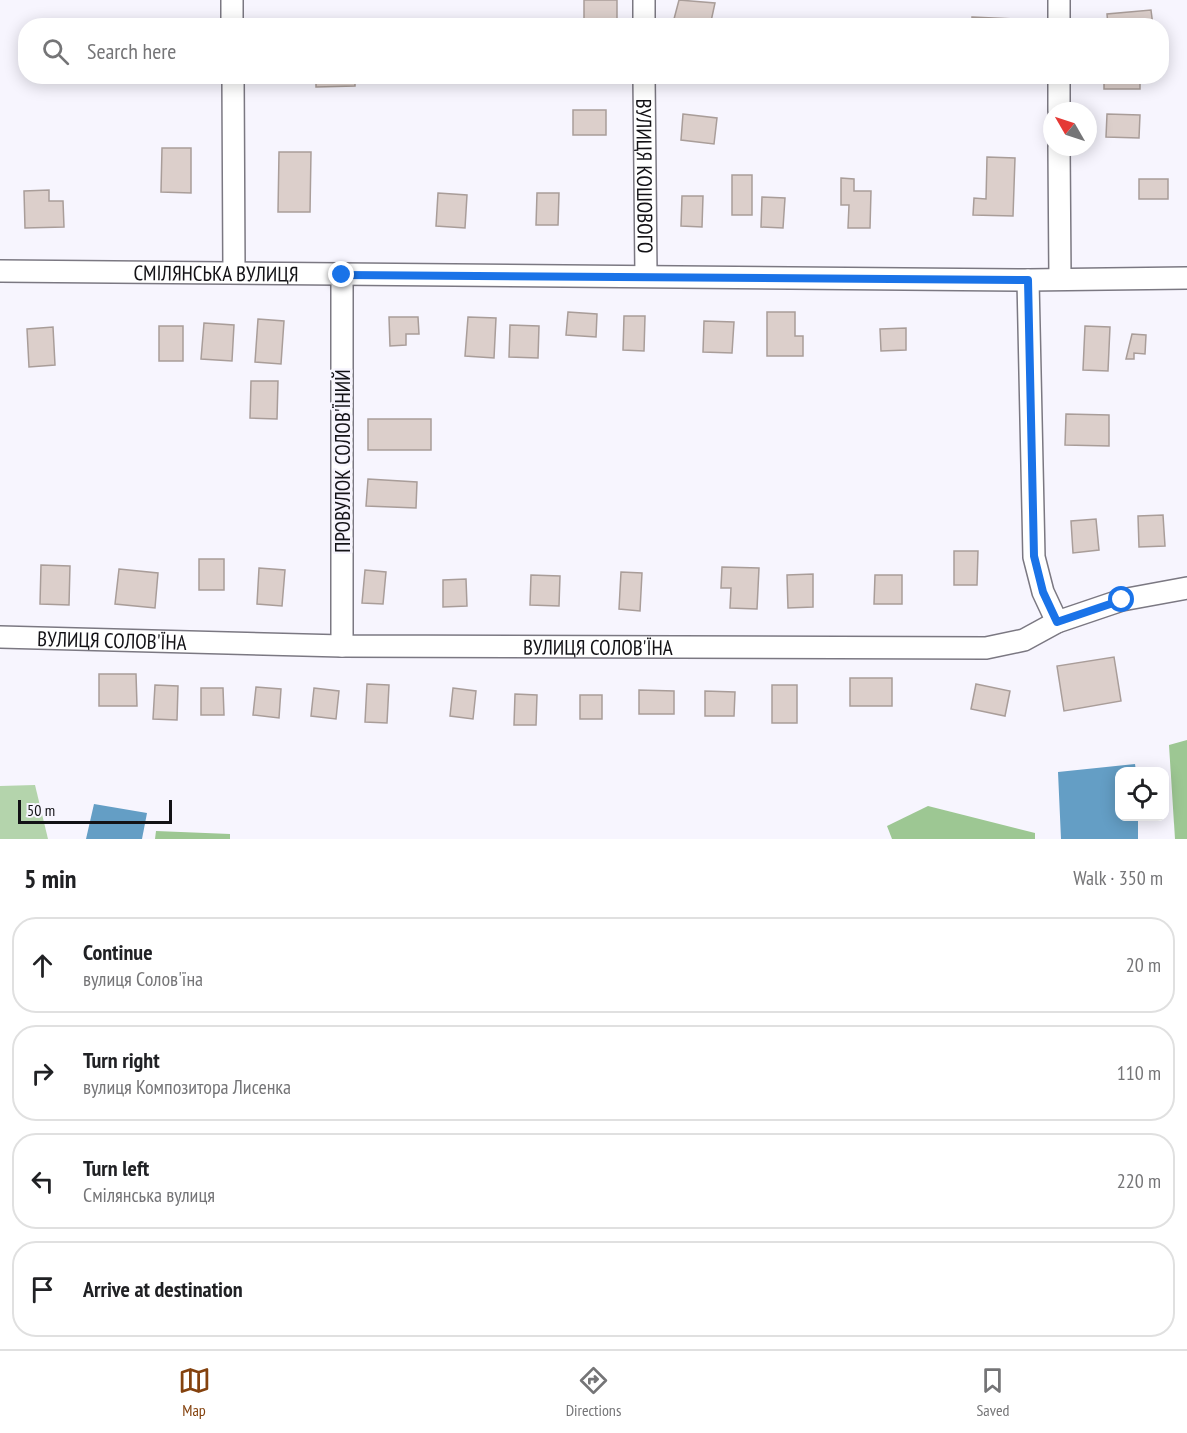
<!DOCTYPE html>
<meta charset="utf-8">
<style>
body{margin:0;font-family:"PT Sans Narrow",sans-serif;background:#f2f2f2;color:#202124}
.controls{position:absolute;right:18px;bottom:18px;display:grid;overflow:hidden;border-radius:12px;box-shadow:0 3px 15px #0003}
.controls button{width:54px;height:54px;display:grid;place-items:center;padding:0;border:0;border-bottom:2px solid #e0e0e0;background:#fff;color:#202124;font:30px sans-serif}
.compass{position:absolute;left:1043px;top:102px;width:54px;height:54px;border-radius:50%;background:#fff;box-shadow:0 3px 15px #0003;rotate:309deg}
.scale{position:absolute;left:18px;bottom:15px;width:154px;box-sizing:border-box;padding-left:6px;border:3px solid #131216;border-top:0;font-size:16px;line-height:21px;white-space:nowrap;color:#131216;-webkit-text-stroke:4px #f7f5fe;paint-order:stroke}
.stop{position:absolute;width:18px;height:18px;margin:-14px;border:4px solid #1a73e8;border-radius:50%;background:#fff}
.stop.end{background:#1a73e8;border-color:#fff;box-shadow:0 2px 6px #0008}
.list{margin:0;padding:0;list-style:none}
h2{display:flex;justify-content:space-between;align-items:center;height:78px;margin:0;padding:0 24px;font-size:26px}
h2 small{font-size:20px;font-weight:400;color:#757577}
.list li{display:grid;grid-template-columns:39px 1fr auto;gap:18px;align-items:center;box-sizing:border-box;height:96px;margin:0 12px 12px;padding:0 12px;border:2px solid #e0e0e0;border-radius:24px}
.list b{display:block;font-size:22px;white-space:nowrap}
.list p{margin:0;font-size:20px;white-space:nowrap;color:#757577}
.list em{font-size:20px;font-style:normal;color:#757577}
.icon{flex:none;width:33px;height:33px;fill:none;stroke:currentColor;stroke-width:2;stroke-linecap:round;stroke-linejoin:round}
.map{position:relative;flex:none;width:1187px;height:839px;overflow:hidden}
.search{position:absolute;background:#fff;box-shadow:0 3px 15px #0003;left:18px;right:18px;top:18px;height:66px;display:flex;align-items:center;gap:15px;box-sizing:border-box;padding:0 21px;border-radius:24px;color:#757577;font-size:22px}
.sheet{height:510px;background:#fff}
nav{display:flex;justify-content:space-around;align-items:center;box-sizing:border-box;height:84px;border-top:2px solid #e0e0e0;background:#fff;font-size:16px;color:#757577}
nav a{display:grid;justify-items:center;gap:3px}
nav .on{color:#84420e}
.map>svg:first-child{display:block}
.green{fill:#b4d4ac}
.forest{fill:#9dc793}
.water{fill:#649ec5}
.building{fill:#dccfcb;stroke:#a99d99;stroke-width:1.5}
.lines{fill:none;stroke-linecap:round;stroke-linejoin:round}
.minor-casing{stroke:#7b7882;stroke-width:24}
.minor{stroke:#fff;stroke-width:21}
.route{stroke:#1a73e8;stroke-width:8}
.labels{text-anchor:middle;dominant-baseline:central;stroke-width:5;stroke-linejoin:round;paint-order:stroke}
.street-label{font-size:21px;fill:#131216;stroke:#f7f5fe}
</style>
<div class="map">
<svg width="1187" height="839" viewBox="0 0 1187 839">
<rect width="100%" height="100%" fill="#f7f5fe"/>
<!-- green -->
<path class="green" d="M35,785l13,54h-48v-53z"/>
<!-- forest -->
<g class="forest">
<path d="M1187,740v99h-12l-6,-94z"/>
<path d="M928,806l107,27v6h-143l-5,-13z"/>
<path d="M156,831l74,3v5h-75z"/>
</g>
<!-- water -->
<g class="water">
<path d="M1135,764l1,7 -16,1v44l18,1v22h-77l-3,-67z"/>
<path d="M94,804l53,9 -5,26h-56z"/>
</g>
<!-- building -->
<g class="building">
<rect x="584" y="0" width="33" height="20"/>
<path d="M679,0l36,3 -5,23 -36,-7z"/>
<path d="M1151,10l2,16h-45l-1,-12z"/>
<path d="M972,17l43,2v7h-43z"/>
<path d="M316,76h39v10l-39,1z"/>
<rect x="1104" y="76" width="36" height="13"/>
<rect x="573" y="110" width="33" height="25"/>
<path d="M683,114l34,4 -3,26 -33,-4z"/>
<path d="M1107,114l33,1 -1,23 -33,-1z"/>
<path d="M162,148h29v45l-30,-1z"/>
<path d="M279,152h32l-1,60h-32z"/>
<path d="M987,157l28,1 -2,58 -40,-1 1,-17 12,1z"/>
<rect x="732" y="175" width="20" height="40"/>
<path d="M841,178l13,1v12h17l-1,37h-22l1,-23h-8z"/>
<rect x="1139" y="179" width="29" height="20"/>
<path d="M49,190v11h14l1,26 -39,1 -1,-37z"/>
<path d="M438,193l29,2 -2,33 -29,-2z"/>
<path d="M537,193h22l-1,32h-22z"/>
<path d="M682,196h21l-1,31 -21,-1z"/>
<path d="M762,197l23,1 -2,30 -22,-1z"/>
<path d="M568,312l29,2 -1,23 -30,-2z"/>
<path d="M767,312h28v24h8v20h-36z"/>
<path d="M624,316h21l-1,35 -21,-1z"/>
<path d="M389,317h29l1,17h-13v11l-16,1z"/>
<path d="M468,317l28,1 -2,40 -29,-2z"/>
<path d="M258,319l26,2 -3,43 -26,-2z"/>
<path d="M704,321l30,1 -2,31 -29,-1z"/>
<path d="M204,323l30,2 -2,36 -31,-2z"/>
<path d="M510,325l29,1 -1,32 -29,-1z"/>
<rect x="159" y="326" width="24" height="35"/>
<path d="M1085,326l25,1 -2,44 -25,-1z"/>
<path d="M53,327l2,38 -26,2 -2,-38z"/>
<path d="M906,328v22l-25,1 -1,-22z"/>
<path d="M1132,334l14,1 -1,19 -11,-1v6h-8z"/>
<path d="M251,381h27l-1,38 -27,-1z"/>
<path d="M1066,414l43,1v31l-44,-1z"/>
<rect x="368" y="419" width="63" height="31"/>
<path d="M368,479l49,3 -1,26 -50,-2z"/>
<path d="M1163,515l2,31 -26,1 -1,-31z"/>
<path d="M1096,519l3,31 -26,3 -2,-32z"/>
<path d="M954,551h24l-1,34h-23z"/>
<rect x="199" y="559" width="25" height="31"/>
<path d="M41,565l29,1 -1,39 -29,-1z"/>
<path d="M722,567l37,1 -2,41 -27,-1 1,-20h-10z"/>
<path d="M259,568l26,2 -3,36 -25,-2z"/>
<path d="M119,569l39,4 -3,35 -40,-4z"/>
<path d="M365,570l21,2 -3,32 -21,-1z"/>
<path d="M621,572l21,1 -2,38 -21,-2z"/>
<path d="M813,574v33l-25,1 -1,-33z"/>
<path d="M531,575l29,1 -1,30 -29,-1z"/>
<path d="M875,575h27v29h-28z"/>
<path d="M466,579l1,27 -24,1v-27z"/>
<path d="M1114,657l7,44 -57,10 -7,-45z"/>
<path d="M99,674h37l1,32h-38z"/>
<rect x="850" y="678" width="42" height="28"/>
<path d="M367,684l22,1 -2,38 -22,-1z"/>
<path d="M976,684l34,7 -5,25 -34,-7z"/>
<path d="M155,685l23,1 -1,34 -24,-1z"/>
<rect x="772" y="685" width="25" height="38"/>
<path d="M256,687l25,2 -2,29 -26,-3z"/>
<path d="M201,688h22l1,27h-23z"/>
<path d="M314,688l25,3 -3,28 -25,-3z"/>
<path d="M453,688l23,3 -3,28 -23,-3z"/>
<path d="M639,690l35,1v23h-35z"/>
<path d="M705,691l30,1 -1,24h-29z"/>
<path d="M515,694l22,1 -1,30h-22z"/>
<rect x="580" y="695" width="22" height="24"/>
</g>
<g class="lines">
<!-- minor casing -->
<g class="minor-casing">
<g id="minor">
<path d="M232,0v26"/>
<path d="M644,0v26"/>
<path d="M1059,0v26"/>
<path d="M233,76l1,195"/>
<path id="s1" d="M644,76l2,199"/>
<path d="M1059,76v35"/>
<path d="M1059,147l1,132"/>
<path id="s2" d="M0,271l1028,9 159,-2"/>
<path d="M342,275v371"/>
<path d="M1028,280l6,277 9,35 14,30"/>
<path id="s3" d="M0,637l342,9 644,2 38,-8 33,-18 65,-22 65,-12"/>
</g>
</g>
<!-- minor -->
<use href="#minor" class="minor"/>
</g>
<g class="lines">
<!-- route -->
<path class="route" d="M342,275l686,5 6,276 9,36 14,30 65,-22"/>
</g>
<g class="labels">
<!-- street labels -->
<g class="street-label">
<text stroke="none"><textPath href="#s1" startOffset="100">ВУЛИЦЯ КОШОВОГО</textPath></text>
<text stroke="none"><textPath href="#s2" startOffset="216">СМІЛЯНСЬКА ВУЛИЦЯ</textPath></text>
<text transform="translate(342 461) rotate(-90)">ПРОВУЛОК СОЛОВ'ЇНИЙ</text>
<text stroke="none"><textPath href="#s3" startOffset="112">ВУЛИЦЯ СОЛОВ'ЇНА</textPath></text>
<text stroke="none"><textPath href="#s3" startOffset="598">ВУЛИЦЯ СОЛОВ'ЇНА</textPath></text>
</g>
</g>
</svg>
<div class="controls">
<button><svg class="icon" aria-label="locate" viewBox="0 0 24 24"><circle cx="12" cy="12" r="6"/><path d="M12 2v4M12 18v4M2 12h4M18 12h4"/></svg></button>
</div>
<svg class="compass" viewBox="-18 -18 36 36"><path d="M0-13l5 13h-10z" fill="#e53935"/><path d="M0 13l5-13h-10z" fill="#757577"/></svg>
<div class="scale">50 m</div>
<div class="stop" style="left:1122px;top:600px"></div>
<div class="stop end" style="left:342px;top:275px"></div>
<div class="search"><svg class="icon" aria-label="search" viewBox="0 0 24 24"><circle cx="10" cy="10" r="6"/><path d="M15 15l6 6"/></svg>Search here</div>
</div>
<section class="sheet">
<h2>5 min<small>Walk · 350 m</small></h2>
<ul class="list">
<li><svg class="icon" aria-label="ahead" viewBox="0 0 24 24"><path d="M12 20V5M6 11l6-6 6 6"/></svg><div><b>Continue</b><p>вулиця Солов'їна</p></div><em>20 m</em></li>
<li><svg class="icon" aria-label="right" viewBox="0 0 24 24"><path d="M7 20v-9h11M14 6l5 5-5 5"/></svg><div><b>Turn right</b><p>вулиця Композитора Лисенка</p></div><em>110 m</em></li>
<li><svg class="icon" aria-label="left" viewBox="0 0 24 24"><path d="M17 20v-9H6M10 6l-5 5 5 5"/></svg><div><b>Turn left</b><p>Смілянська вулиця</p></div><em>220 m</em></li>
<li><svg class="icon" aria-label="arrive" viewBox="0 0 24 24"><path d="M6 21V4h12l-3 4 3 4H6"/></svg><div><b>Arrive at destination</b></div></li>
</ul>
</section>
<nav>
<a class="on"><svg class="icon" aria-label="map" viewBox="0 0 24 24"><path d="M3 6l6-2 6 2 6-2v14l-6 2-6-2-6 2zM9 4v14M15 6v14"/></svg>Map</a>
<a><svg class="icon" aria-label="directions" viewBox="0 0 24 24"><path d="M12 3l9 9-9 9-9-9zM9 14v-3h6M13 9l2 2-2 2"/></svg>Directions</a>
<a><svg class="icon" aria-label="saved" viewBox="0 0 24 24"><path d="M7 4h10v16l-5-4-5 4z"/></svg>Saved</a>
</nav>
